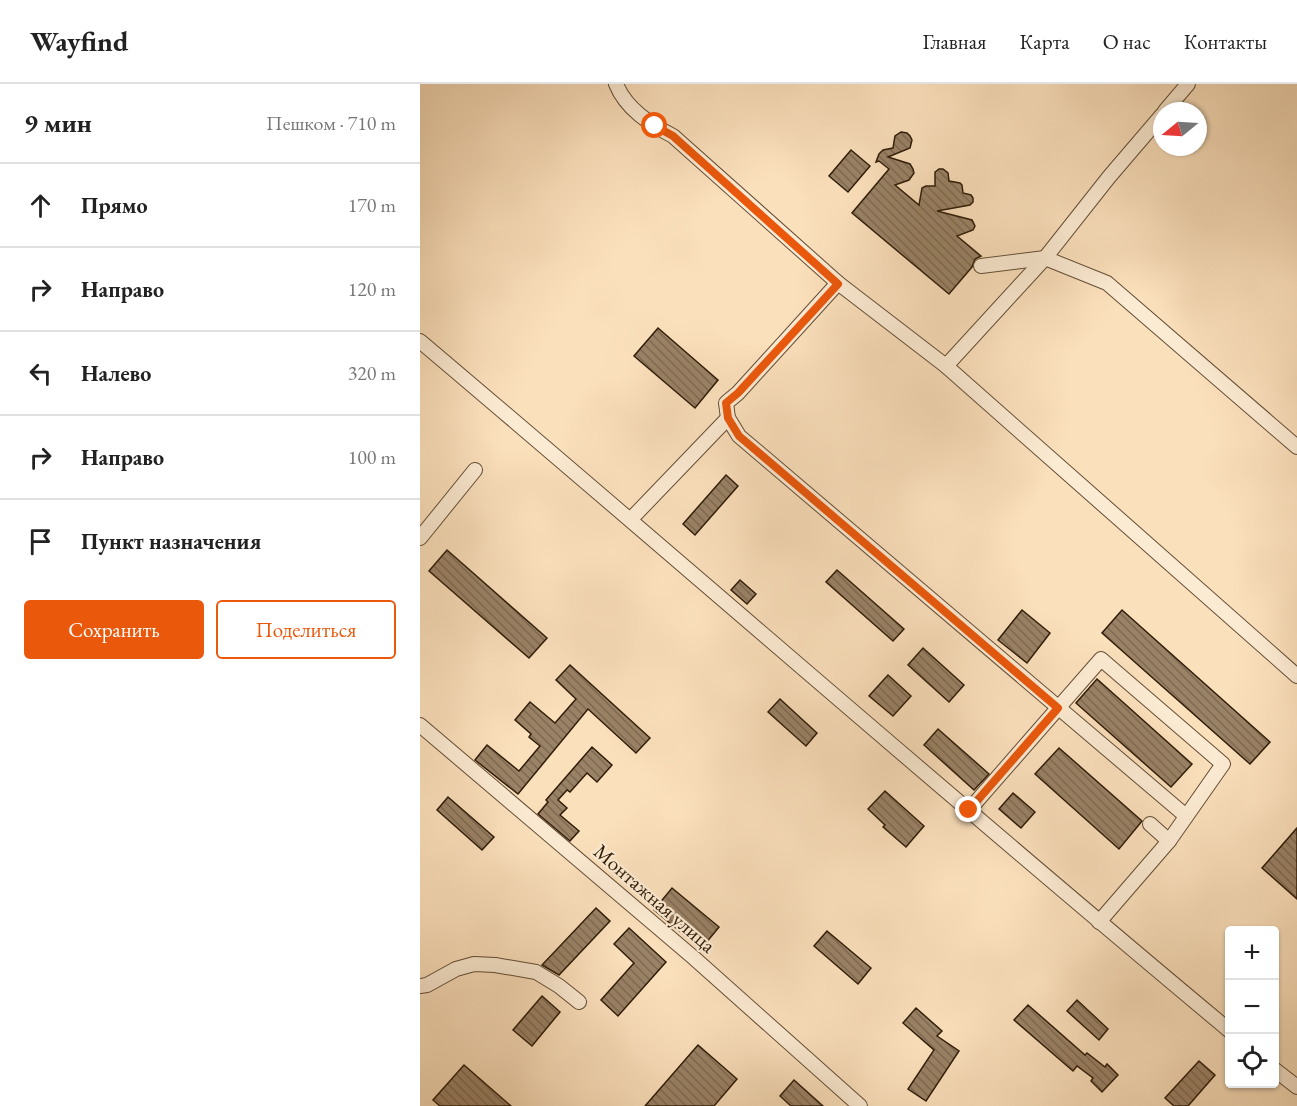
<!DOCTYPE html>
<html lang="ru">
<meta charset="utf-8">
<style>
body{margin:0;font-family:"EB Garamond",serif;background:#f6f6f6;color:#222}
.controls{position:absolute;right:18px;bottom:18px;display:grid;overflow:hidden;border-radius:6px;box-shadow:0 2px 4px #0004}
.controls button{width:54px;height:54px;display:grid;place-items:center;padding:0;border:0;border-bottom:2px solid #e0e0e0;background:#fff;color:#222;font:30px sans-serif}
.compass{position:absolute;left:733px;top:18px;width:54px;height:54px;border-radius:50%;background:#fff;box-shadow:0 2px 4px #0004;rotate:252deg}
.stop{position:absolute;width:18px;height:18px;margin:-14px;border:4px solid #ea580c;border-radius:50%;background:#fff}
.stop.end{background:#ea580c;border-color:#fff;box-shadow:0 2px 6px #0008}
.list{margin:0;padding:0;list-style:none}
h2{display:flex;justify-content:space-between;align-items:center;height:78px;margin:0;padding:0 24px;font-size:26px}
h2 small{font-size:20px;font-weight:400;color:#767676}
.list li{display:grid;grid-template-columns:39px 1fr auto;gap:18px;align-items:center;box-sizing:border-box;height:84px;padding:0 24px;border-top:2px solid #e0e0e0}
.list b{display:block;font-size:22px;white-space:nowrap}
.list em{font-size:20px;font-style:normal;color:#767676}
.actions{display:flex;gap:12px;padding:18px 24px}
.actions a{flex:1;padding:14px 0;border:2px solid #ea580c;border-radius:6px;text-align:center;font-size:21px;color:#ea580c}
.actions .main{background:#ea580c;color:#fff}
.icon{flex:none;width:33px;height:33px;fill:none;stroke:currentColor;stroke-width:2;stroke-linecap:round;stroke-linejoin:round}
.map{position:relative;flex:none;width:877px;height:1022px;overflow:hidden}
header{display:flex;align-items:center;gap:36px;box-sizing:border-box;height:84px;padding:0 30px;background:#fff;border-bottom:2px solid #e0e0e0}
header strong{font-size:28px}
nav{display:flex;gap:33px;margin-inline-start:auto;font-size:21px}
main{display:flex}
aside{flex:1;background:#fff}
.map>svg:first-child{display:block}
.building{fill:url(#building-back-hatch);stroke:#301c08;stroke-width:1.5}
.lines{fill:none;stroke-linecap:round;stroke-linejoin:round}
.minor-casing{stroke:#634d35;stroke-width:16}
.minor{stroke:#fcebd3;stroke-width:14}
.route{stroke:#ea580c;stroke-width:8}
.labels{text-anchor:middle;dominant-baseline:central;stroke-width:4.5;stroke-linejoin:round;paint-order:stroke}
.street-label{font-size:21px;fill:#301c08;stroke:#fcebd3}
</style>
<header>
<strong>Wayfind</strong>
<nav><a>Главная</a><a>Карта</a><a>О нас</a><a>Контакты</a></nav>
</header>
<main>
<aside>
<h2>9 мин<small>Пешком · 710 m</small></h2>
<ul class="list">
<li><svg class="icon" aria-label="ahead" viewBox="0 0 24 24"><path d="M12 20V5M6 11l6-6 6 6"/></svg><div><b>Прямо</b></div><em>170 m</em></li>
<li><svg class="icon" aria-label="right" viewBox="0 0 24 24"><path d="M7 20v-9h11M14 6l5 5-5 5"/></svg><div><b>Направо</b></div><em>120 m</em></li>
<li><svg class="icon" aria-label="left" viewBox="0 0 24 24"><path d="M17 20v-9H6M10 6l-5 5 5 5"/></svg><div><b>Налево</b></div><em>320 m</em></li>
<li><svg class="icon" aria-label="right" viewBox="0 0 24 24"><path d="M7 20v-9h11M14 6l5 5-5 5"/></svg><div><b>Направо</b></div><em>100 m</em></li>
<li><svg class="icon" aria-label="arrive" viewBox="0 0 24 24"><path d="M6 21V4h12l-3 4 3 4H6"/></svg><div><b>Пункт назначения</b></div></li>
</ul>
<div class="actions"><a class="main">Сохранить</a><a>Поделиться</a></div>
</aside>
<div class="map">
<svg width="877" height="1022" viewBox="0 0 877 1022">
<defs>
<pattern id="building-back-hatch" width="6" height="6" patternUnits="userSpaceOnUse" patternTransform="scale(1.5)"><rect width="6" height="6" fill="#9a8266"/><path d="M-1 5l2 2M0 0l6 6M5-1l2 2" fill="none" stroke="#7e6a52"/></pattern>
</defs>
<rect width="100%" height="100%" fill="#fbe0bc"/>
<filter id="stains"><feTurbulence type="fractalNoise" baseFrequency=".00333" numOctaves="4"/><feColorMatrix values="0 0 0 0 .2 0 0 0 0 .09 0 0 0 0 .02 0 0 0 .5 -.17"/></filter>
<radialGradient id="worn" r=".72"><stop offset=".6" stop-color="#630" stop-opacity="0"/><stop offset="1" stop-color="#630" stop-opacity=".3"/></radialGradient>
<!-- building -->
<g class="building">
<path d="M481,48l6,1 3,3 2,4 -2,8 -22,9 22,7 3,5 1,4 -5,7 -14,5 24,20 3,-17 4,-2h9v-14l4,-3h4l5,4 1,8 11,2 2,2 1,8 8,2 2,3v4l-3,3 -33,6 35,9 3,6 -2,4 -16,6 24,20 -6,3 -3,8 -23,27 -97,-81 37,-44 -10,-8 -3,1 3,-8 4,-4 10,-2 2,-12z"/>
<path d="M431,66l19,16 -22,26 -19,-16z"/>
<path d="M238,244l60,52 -23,28 -61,-52z"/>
<path d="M306,391l12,11 -43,49 -12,-11z"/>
<path d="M27,466l100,88 -18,20 -100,-87z"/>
<path d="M417,486l67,59 -11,12 -67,-59z"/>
<path d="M320,496l16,14 -9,10 -16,-14z"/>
<path d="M602,526l28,23 -23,30 -29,-23z"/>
<path d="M702,526l148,132 -20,22 -148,-131z"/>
<path d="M503,564l41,37 -15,17 -41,-37z"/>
<path d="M150,581l80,73 -14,15 -48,-44 -70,85 -43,-34 12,-15 32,26 21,-25 -11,-9 2,-3 -16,-14 15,-18 25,21 21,-24 -20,-19z"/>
<path d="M468,591l23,21 -18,20 -24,-20z"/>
<path d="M677,595l95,85 -21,23 -95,-84z"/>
<path d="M360,615l37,34 -11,13 -38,-34z"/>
<path d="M518,645l51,45 -15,16 -50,-45z"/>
<path d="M172,663l20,18 -15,17 -10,-9 -17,19 -3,-2 -9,10 9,8 -7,7 19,16 -9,10 -32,-27 10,-12 -2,-2z"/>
<path d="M639,664l83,73 -23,28 -84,-75z"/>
<path d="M465,707l39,35 -18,21 -23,-20 2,-2 -17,-16z"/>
<path d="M593,709l22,19 -14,16 -22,-19z"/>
<path d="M28,713l46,40 -12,13 -45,-40z"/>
<path d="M877,744v71l-35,-31z"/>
<path d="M252,804l47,39 -18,22 -47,-39z"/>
<path d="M176,824l14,13 -51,54 -17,-10z"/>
<path d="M209,844l37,34 -48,54 -17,-16 33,-37 -20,-19z"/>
<path d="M407,847l44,37 -13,16 -44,-38z"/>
<path d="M122,912l18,16 -28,34 -19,-16z"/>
<path d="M657,916l31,29 -9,11 -32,-29z"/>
<path d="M608,921l57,50 2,-2 18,14 2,-3 11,11 -16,17 -11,-11 2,-3 -16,-12 -4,5 -59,-51z"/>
<path d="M496,924l26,23 -5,5 22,15 -33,50 -18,-12 26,-39 -31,-27z"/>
<path d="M278,961l39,34 -23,27h-69z"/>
<path d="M779,977l16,14 -27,31h-14l-9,-8z"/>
<path d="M44,981l47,41h-71l-7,-6z"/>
<path d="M374,996l29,26h-32l-11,-10z"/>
</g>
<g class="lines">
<!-- minor casing -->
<g class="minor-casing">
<g id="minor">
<path d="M196,0c10,25 34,40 57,52l165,147 108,83 351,310"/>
<path d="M745,27l23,-27"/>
<path d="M561,182l64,-8 62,25 190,164"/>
<path d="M418,199l-100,110 -12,10 2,15 11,18 447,380"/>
<path d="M0,257c271,229 537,463 810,690"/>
<path d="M526,282l99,-108 64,-81 53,-62"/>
<path d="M211,435l97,-101"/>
<path d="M0,454l55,-68"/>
<path d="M0,641l274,233 166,148"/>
<path d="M549,726l132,-151 122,105 -54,77"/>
<path d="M679,838l70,-81 -19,-17"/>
<path d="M0,902l7,-1 29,-16 18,-5 21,1 41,7 23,14 20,16"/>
<path d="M854,985l23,18"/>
</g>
</g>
<!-- minor -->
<use href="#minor" class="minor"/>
</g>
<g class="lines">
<!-- route -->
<path class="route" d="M235,42l18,10 165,148 -100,109 -12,10 2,15 11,18 319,272 -89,102"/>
</g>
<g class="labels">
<!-- street labels -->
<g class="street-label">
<text transform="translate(235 814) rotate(41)">Монтажная улица</text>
</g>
</g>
<rect width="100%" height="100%" filter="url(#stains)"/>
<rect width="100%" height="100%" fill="url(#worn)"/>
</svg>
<div class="controls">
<button>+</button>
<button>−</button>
<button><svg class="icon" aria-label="locate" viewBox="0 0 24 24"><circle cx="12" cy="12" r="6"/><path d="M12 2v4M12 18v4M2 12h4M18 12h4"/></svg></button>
</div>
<svg class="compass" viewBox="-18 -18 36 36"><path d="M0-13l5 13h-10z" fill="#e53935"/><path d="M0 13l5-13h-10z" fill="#767676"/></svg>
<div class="stop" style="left:235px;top:42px"></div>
<div class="stop end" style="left:549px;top:726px"></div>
</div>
</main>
